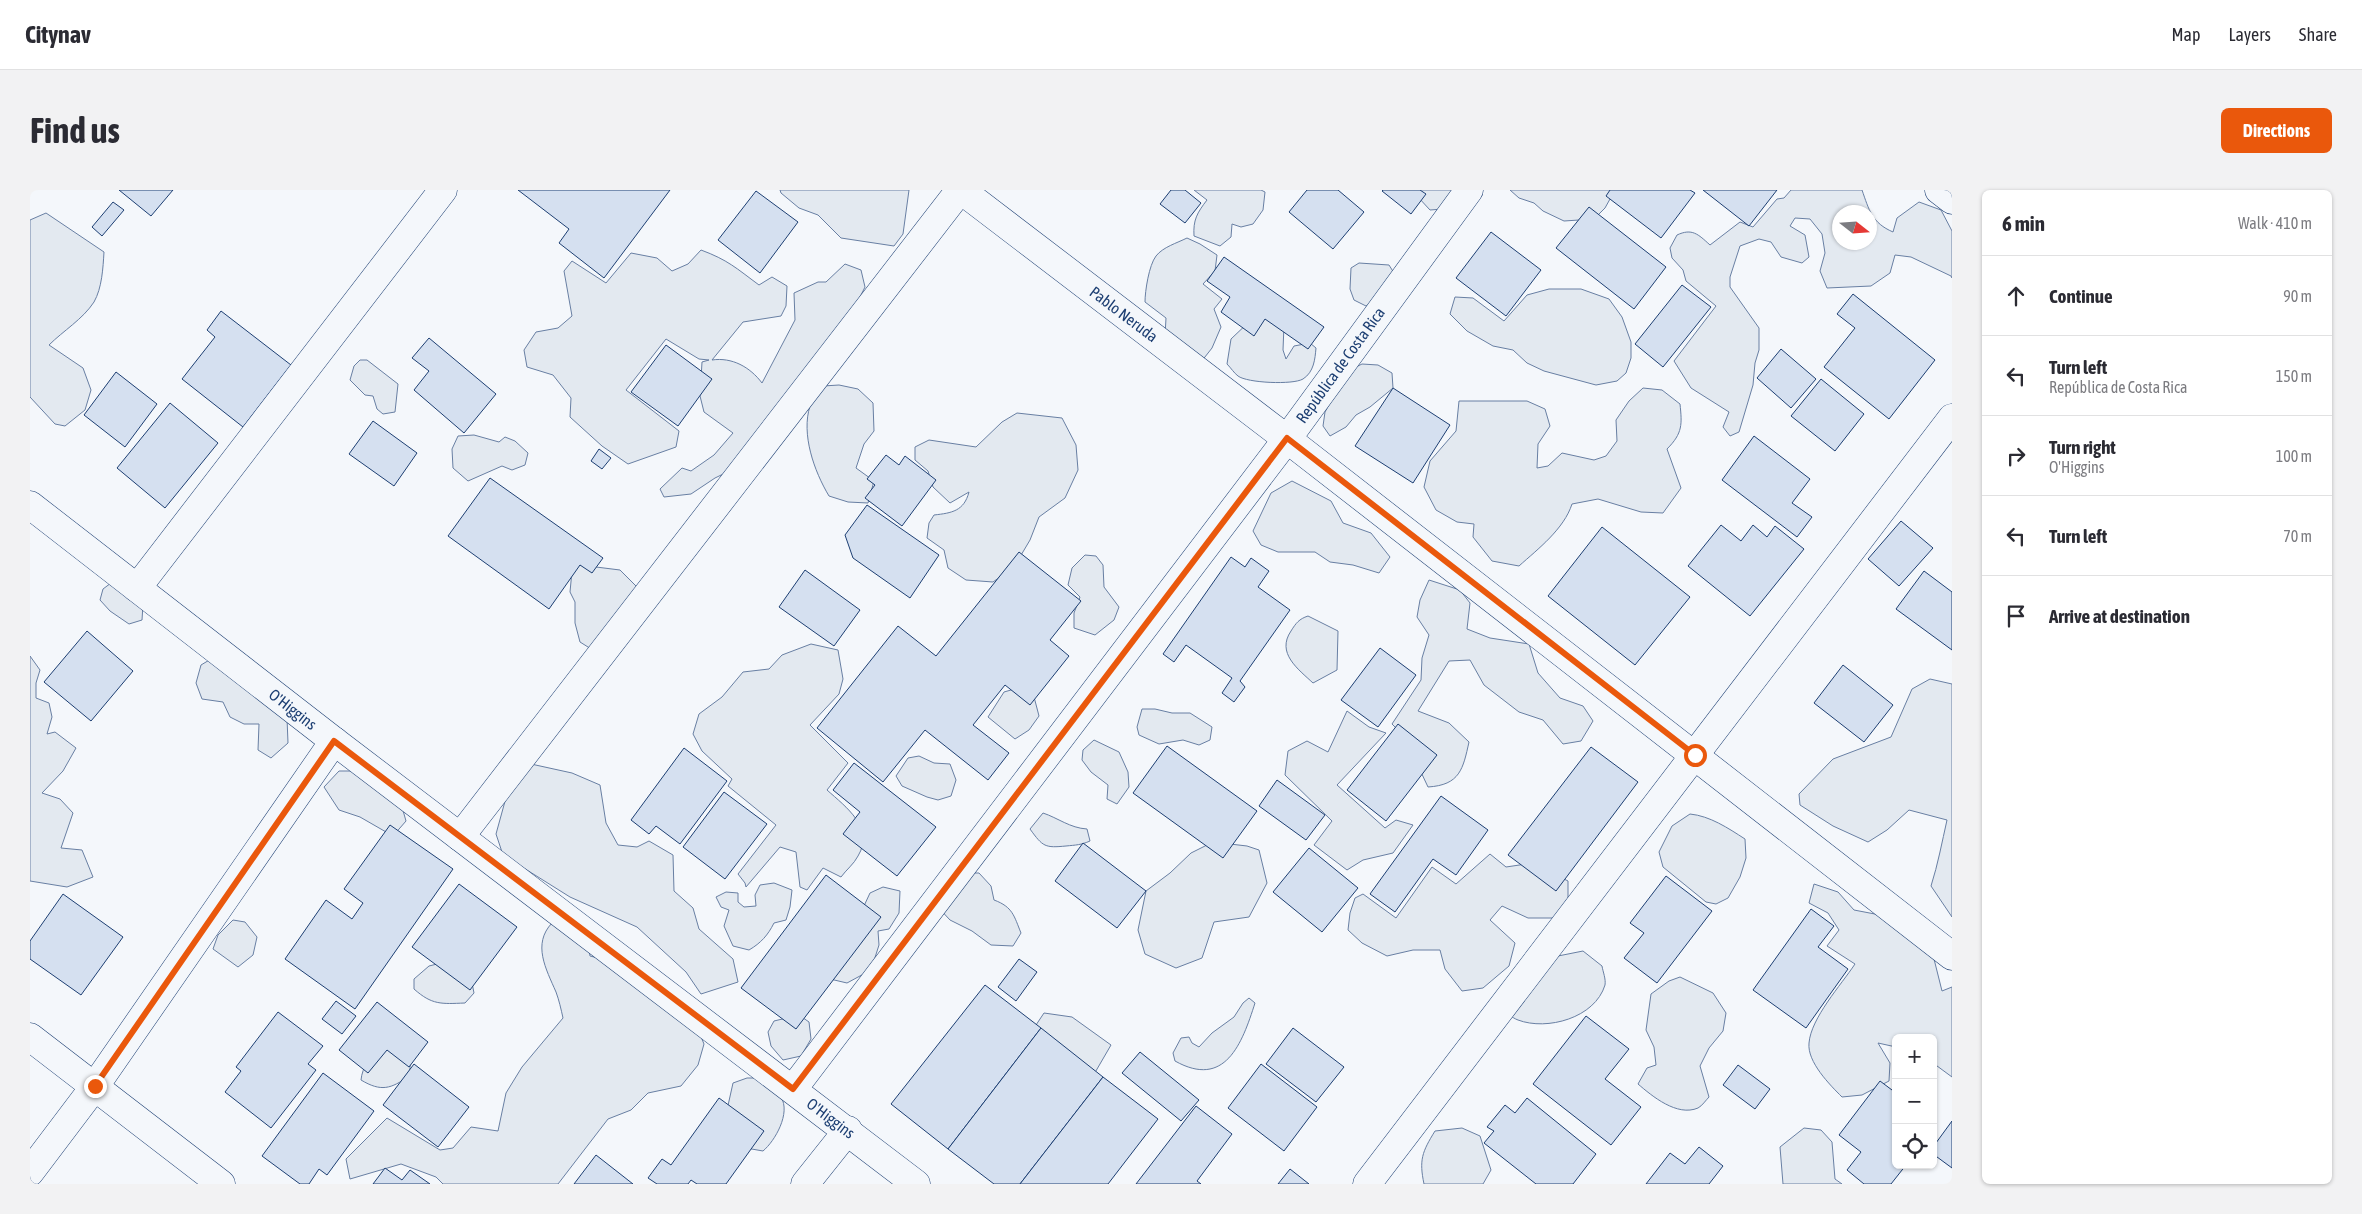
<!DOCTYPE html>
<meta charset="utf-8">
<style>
body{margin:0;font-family:"Asap Condensed",sans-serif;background:#f2f2f3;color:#2b2b33}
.controls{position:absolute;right:15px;bottom:15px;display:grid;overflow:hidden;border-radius:8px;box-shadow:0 1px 4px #0004}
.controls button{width:45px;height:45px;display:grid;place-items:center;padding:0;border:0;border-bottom:1px solid #e1e1e2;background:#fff;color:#2b2b33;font:25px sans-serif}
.compass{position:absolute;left:1802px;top:15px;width:45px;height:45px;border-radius:50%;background:#fff;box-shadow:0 1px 4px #0004;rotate:107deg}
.stop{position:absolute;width:15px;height:15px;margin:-11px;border:4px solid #ea580c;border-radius:50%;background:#fff}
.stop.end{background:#ea580c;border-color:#fff;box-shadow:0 1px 5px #0008}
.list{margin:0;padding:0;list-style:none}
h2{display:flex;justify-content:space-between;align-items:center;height:65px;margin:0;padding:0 20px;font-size:21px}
h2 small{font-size:16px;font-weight:400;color:#7c7c81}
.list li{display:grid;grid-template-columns:32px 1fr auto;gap:15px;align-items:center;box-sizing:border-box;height:80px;padding:0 20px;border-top:1px solid #e1e1e2}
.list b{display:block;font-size:19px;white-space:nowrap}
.list p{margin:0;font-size:16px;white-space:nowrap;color:#7c7c81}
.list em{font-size:16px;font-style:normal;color:#7c7c81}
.icon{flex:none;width:28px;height:28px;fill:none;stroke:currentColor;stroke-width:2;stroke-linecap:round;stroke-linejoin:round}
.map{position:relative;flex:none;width:1922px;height:994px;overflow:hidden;border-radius:8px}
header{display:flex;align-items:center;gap:30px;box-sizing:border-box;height:70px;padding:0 25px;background:#fff;border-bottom:1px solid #e1e1e2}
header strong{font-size:24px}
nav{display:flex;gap:28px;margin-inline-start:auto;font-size:18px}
.intro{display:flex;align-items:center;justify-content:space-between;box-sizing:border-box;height:120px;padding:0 30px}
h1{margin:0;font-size:35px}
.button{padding:12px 22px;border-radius:8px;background:#ea580c;color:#fff;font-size:18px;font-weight:700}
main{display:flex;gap:30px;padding:0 30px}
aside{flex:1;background:#fff;border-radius:8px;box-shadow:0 1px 4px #0004}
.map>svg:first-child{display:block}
.green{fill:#e3e9f0;stroke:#687fa3;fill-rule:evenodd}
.building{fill:#d5e0f0;stroke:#1d3f73}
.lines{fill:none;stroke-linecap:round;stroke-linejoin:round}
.minor-casing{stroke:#1d3f73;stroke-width:29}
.minor{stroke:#f4f7fb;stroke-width:28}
.route{stroke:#ea580c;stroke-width:6}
.labels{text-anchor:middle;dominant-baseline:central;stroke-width:4;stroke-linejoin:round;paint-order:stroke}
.street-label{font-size:16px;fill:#1d3f73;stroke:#f4f7fb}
</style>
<header>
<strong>Citynav</strong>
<nav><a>Map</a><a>Layers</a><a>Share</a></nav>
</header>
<div class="intro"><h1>Find us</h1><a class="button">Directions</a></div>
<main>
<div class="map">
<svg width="1922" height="994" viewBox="0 0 1922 994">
<rect width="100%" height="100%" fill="#f4f7fb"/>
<!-- green -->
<g class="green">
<path d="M750,0h129l-6,44 -9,12 -53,-8 -23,-23 -19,-7 -18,-15z"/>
<path d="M1164,0h67l4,2 -2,18 -10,14 -12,3 -9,-3 -1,13 -11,9 -26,-10c-1,-16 3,-23 13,-36z"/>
<path d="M1390,0h42l-19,19 -13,1 -12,-13z"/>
<path d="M1480,0h105l-10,18 -11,11 -30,2 -21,-10 -9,-8 -15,-5z"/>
<path d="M1761,0h71c7,20 10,33 31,42l4,-14 22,-16 22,8 11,21v47l-1,-2 -40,-19 -16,-2 -5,18 -19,13 -44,2 -7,-17 5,-18 -3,-19 -12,-15 -15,-1 -5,8 15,9 4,22 -7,6 -21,-6 -10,-15 -12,-3 -19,7 -10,31v10l29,41v22l-4,13 -2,22 -14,47 -9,4 -7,-9 6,-15 -38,-24 -17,-27 42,-55 -30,-25 -3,-11 -11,-12 -2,-10 7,-13c15,-7 21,-1 33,10l30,-23 13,5 24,-28 7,-1zM1810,22h30v30h-30z"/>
<path d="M16,23l58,39c-1,16 -2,36 -10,50 -11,17 -31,29 -45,43l34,23 8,22 -6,20 -20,16 -10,-2 -25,-27v-177z"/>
<path d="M1157,48l13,6 17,11 -2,16 -12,13 19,15 -8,10 7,18 -9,21 -11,14 -36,-26 1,-18 -21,-16c0,-11 4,-37 11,-46 7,-9 21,-13 31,-18z"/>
<path d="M671,60c27,10 35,18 58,35l13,-8 15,9 -1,20 -5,10 -38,6 -31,38c20,-3 38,7 50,23l33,-63 -1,-27 24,-11h8l19,-18 16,6 4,17 -9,18 -108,157 -33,16 -24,16 -27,3 -4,-8 22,-21 9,3 23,-16 19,-22 -29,-21 -4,-16 2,-34 7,-2 -10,-1 -33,-20 -40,51 53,41 -3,16 -48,17 -26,-18 -32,-29 1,-19 -18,-23 -26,-8 -3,-17 12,-18 22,-4 14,-12 -8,-45 8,-10 34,22 25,-30 26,5 15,13 16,-7z"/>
<path d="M1329,73l30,2 5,8 -17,29 -11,4 -12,-6 -4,-11 1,-21z"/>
<path d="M1519,99h32l28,10 13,18 9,25v16l-5,15 -9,8 -21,4 -52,-14 -17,-8 -14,-13 -20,-4 -26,-15 -17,-17 5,-17 18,1 31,23 23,-26z"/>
<path d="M1239,128l15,7 -1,25 3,9 8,-13 16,-3 6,5c-1,11 -2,24 -13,31 -10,6 -56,4 -65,-3 -4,-3 -7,-8 -11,-12l4,-25 20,-19z"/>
<path d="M330,170h7l31,24 -3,28 -12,2 -6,-5 -4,-13 -8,-1 -15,-15 4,-14z"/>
<path d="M1332,174l16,1 14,8 1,15 -23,19 -14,8 -10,12 -16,9 -7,-10 2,-14 23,-41z"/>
<path d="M809,195l19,4 15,14 1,28 -10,13 -8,24 18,13 -6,22 -20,-1 -19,-6c-15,-25 -28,-62 -19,-90 2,-7 9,-14 13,-20z"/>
<path d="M1613,198l19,2 18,14c2,20 3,29 -13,45l14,39 -18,25 -22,-1 -43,-13 -26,5c-8,25 -34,45 -53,62l-27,-5 -19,-24 1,-13 -17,-2 -21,-12 -12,-23 6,-26 26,-30 3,-30h68l18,8 5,17 -12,18 -1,24 11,-2 14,-13 32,7 12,-4 11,-15 -1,-21 13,-19z"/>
<path d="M987,223l45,5 14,27 2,25 -13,28 -26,19 -9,23 -16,27 -21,15 -27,-2 -18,-12 -4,-18 -17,-12 2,-15 5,-8c18,-2 30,-4 35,-23l-19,11 -17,-16 -5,-16 -13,-11v-13l14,-7 47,7 26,-25z"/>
<path d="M444,245l25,7 6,-5 10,4 13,12 -3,12 -13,5 -10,-4 -34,15 -15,-13 -1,-19 6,-13z"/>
<path d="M1262,291l39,20 12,22 28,10 19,24 -11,16 -26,-8 -23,-3 -15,-10h-37l-17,-7 -8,-14 18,-38z"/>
<path d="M1055,365l11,1 7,9 1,22 15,20 -5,13 -19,15 -21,-7v-15l6,-16 -12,-12 4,-17z"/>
<path d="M550,375l40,5 19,19 -43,63 -16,-10 -5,-19v-21l-5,-10 2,-21z"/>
<path d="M1399,390l31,10 10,13 -3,26 23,9 39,6 9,29 22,25 23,8 10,15 -12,20 -18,3 -20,-24 -24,-8 -35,-27 -14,-25 -21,1 -31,50 31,12 20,19c-6,27 -9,43 -41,45l-24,-51 -12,-12 29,-44 1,-22 7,-23 -12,-18 3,-17z"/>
<path d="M81,393l32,21 -1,16 -13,4 -19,-13 -10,-11 3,-11z"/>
<path d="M1278,426l30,15 -1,39 -24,13c-15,-14 -37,-30 -22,-52 5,-8 8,-12 17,-15z"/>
<path d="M781,454l27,6 5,29 -4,15 -29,31 38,38 -21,27c19,17 48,38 31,66 -4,8 -12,14 -17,21l-18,-9 -16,22 -7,-3 -4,-35 -16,-5 -34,40 -1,-4 -7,-9 38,-49 -48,-39 4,-7 -30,-28 -9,-17 6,-20 23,-17 21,-25 26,-3 13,-14z"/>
<path d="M0,466l10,14 -4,13v15l13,5 3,14 -5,17 8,-2 21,16 -13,23 -21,22 18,6 13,14 -12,35 21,2 11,27 -26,10 -37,-6z"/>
<path d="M186,466l71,62 1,25 -17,15 -13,-8 1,-26h-15l-14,-7 -7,-15 -21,-3 -6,-16 5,-18z"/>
<path d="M1900,489l22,5v233l-21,-31c7,-22 11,-44 16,-66l-38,-10 -22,20 -19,12 -35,-16 -33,-21 -1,-11 34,-35 58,-22 21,-48z"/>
<path d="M995,496l8,7 6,23 -10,14 -14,9 -27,-22 16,-25z"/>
<path d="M1112,519h13l17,4h18l22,14 -2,13 -11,5 -16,-5 -24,4 -20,-9 -2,-8z"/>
<path d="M1317,521l22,16 17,6 -49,52 48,43 11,-8 17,5 -20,28 -30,7 -16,10 -33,-25 18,-24 -47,-46 3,-24 19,-10 21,11z"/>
<path d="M1064,550l25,12 9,20 1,15 -12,17 -10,-5 1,-14 -17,-13 -9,-12 1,-10z"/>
<path d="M889,566l15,7 16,1 6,16 -5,16 -13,4 -11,-3 -25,-11 -6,-10 12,-18z"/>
<path d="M501,574l41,9 28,12 6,38 12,22 19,2 12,-6 24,14 1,36 19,17 6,21 34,30 5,23 -37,12 -15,-22 -49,-45 -67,-30 -67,-42 -7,-21 11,-40z"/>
<path d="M309,581h20l41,29 6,21 -13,15 -33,-19 -21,-7 -15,-23z"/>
<path d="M1013,623c15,5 27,15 44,16l3,12c-9,4 -14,4 -24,5 -21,2 -23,1 -36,-17z"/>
<path d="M1660,624c20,2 38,14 55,25l1,19 -6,19 -12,21 -12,6 -10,-2 -43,-35 -4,-15 13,-26z"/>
<path d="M1183,652l34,4 12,4 8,33 -18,34 -35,5 -12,36 -26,10 -31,-14 -7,-24 8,-39 24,-18 21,-20z"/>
<path d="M1460,664l16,13 27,-4 35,18v17l-14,20h-26l-26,-12 -12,14 25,23 -6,23 -26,22 -21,3 -17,-22 -5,-19h-27l-26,6 -25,-13 -14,-13 2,-17 5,-15 8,-4 33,24 36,-51 24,17z"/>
<path d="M929,683h20l12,13 3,14c19,7 20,16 27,33l-8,13 -22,-1 -19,-14 -22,-11 -14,-15z"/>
<path d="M744,693l18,7 -2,17 -4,13 -12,3c-6,12 -13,20 -25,27l-16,-4 -9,-20 5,-16 -8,-3 -5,-10 10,-5 12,1v9l6,5 12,-1 -1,-11 5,-10z"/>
<path d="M1784,694l24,8 16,18 52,10 26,31 10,40 10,-4v90l-19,-14v-25h-37v9l-18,-4 12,20 -1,18 -27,14 -20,2c-12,-12 -35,-35 -33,-54 2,-25 32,-58 46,-79l-28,-18 12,-16 -11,-17 -19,-10z"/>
<path d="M853,697l17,4 -1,22 -10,16 -11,2 1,14 -8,25 -24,13 -17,-4 40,-86z"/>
<path d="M203,730l12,2 12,15 -4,18 -15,12 -25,-18 5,-14z"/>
<path d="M522,733l36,21 2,12 12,3 97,73 5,12 -6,21 -17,21 -33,7 -17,17 -23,9 -50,65h-115l-7,-7 -35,-13 -51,15 -4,-20 41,-41 53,32 13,-2 18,-21 27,4 8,-38 16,-26 41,-49c-2,-9 -4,-18 -7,-26 -10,-23 -24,-48 -4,-69z"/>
<path d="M1553,761l19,15c1,6 4,13 3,19 -10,33 -58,46 -87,35 -6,-2 -13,-9 -19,-14l34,-18 25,-32z"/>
<path d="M415,772l26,16 3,15 -9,10c-24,1 -33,2 -51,-14v-10l15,-13z"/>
<path d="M1650,787l33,16 13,20 -3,18 -14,17 -9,18 9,31c-3,3 -7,9 -11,11 -21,9 -46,-12 -60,-24l9,-16 9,-3 -2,-18 -8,-17 5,-36 18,-13z"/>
<path d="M1219,808l6,5c-13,41 -30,86 -80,58l-2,-8 8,-15 8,-1 3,6 7,4 13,-14 22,-16 9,-14z"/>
<path d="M1014,823l28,4 39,28 -18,31 -61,-45z"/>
<path d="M769,825l10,7 2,17 -10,17 -18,4 -12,-14 -3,-14 6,-11z"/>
<path d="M353,858l28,11 -2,17c-18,13 -28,16 -48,4 1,-12 10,-28 22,-32z"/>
<path d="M717,888h13c7,6 16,12 21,19 10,16 -6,44 -18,54l-17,-3 -19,-38 6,-27z"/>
<path d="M1432,938l18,8 11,34 -8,14h-59c-5,-24 -2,-32 11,-53z"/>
<path d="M1774,938l17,2 11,12 3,37 7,5h-59l-3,-37z"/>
</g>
<!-- building -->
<g class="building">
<path d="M89,0h54l-22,26z"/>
<path d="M488,0h152l-66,88 -45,-35 10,-14z"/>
<path d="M1141,0h14l16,13 -16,20 -25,-19z"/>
<path d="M1277,0h31l26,22 -31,37 -44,-37z"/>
<path d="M1353,0h37l6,4 -15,20 -29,-23z"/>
<path d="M1580,0h80l5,3 -34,45 -55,-42z"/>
<path d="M1673,0h74l-28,36z"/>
<path d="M726,1l42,31 -38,51 -42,-33z"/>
<path d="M83,12l11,8 -22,26 -10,-9z"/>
<path d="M1559,17l77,60 -32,42 -78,-61z"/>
<path d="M1461,42l50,38 -35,46 -50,-38z"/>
<path d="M1194,67l100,70 -16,22 -43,-30 -11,17 -33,-24 9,-15 -23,-16z"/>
<path d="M1652,95l29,22 -48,60 -28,-23z"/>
<path d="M1823,104l82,66 -46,59 -65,-52 31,-39 -18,-14z"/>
<path d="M191,121l70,54 -48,62 -61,-48 33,-42 -8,-7z"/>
<path d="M399,148l67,56 -32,39 -50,-43 15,-19 -17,-13z"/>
<path d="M636,155l46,34 -34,47 -47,-34z"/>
<path d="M1751,159l35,30 -25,29 -34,-30z"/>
<path d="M86,182l41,32 -32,43 -41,-32z"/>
<path d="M1791,189l43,35 -29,37 -44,-35z"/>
<path d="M1363,198l57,37 -37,58 -58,-37z"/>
<path d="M140,213l48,40 -53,65 -48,-40z"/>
<path d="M343,231l44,32 -23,33 -45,-32z"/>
<path d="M1724,246l56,43 -18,24 20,14 -15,20 -75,-57z"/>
<path d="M569,259l12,9 -9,11 -11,-8z"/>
<path d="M856,265l13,10 6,-9 31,24 -34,46 -37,-28 10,-13 -8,-6z"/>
<path d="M460,288l113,80 -11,15 -12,-8 -31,44 -101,-73z"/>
<path d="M837,315l72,50 -29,43 -57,-40 -8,-23z"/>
<path d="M1871,331l32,27 -34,38 -31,-27z"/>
<path d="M1691,335l20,16 12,-16 14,12 8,-11 29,23 -54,67 -62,-50z"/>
<path d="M1572,337l88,70 -55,68 -87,-69z"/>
<path d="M989,362l62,49 -31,39 19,16 -39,49 -25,-20 -32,40 36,28 -21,27 -63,-50 -42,52 -66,-54 81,-102 38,30z"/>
<path d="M1201,367l14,10 6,-9 18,13 -11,16 32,23 -50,71 5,6 -11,15 -12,-9 10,-15 -46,-33 -12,17 -11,-8z"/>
<path d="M775,380l55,40 -26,36 -55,-39z"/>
<path d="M1894,381l28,21v58l-56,-41z"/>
<path d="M57,441l46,40 -42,50 -47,-39z"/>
<path d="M1350,458l36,27 -38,52 -37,-27z"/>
<path d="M1813,475l50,40 -29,37 -50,-39z"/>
<path d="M1368,534l39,31 -51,66 -39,-31z"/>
<path d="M1137,556l90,65 -34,47 -90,-65z"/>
<path d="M1561,557l47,35 -82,109 -48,-36z"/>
<path d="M654,558l43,33 -47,63 -24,-18 -7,8 -18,-14z"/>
<path d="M824,573l82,64 -39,49 -54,-42 17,-22 -27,-22z"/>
<path d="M1247,590l48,35 -19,25 -47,-34z"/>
<path d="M694,602l43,32 -42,55 -42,-32z"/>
<path d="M1411,606l47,34 -32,45 -23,-16 -38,53 -25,-18z"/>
<path d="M360,635l63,44 -98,140 -70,-50 41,-59 26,19 11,-16 -19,-14z"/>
<path d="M1053,653l63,48 -29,37 -62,-47z"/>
<path d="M1279,658l49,40 -36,44 -49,-40z"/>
<path d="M796,685l55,42 -85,112 -55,-41z"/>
<path d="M1636,686l46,35 -55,72 -33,-25 20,-25 -14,-10z"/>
<path d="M429,694l58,43 -47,63 -58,-43z"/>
<path d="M33,704l60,43 -42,58 -51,-36v-18z"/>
<path d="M1781,719l23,17 -16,21 30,22 -42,59 -53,-38z"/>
<path d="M989,769l18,13 -21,29 -18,-14z"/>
<path d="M955,795l56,43 -93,121 -57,-45z"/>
<path d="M306,811l20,15 -14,18 -20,-15z"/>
<path d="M347,812l51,40 -19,25 -22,-17 -19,23 -29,-23z"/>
<path d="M248,822l45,34 -15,18 8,6 -45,58 -46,-36 16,-21 -5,-4z"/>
<path d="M1556,826l43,33 -24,30 36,28 -30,38 -78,-61z"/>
<path d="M1011,838l62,49 -83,107h-26l-46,-35z"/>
<path d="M1263,838l51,39 -28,35 -50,-38z"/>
<path d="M1110,862l59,48 -18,21 -59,-48z"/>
<path d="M384,874l55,43 -31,40 -55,-42z"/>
<path d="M1231,874l56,43 -33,44 -56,-43z"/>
<path d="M1708,875l32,24 -15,20 -32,-24z"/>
<path d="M293,883l51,38 -47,64 -8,-6 -10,15h-9l-38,-28z"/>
<path d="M1073,887l55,42 -50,65h-88z"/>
<path d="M1850,891l16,12v72h10l-15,19h-27l-17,-14 14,-18 -22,-17z"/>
<path d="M689,908l45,33 -38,53h-29l-6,-4 -3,4h-31l-9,-6 14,-19 9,6z"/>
<path d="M1497,908l69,56 -23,30h-37l-52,-41 10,-12 -7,-4 18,-22 10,8z"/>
<path d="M1166,916l36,28 -35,47 4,3h-65z"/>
<path d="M1922,931v47l-19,-14v-7z"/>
<path d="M1669,957l24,19 -14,18h-63l24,-31 15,11z"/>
<path d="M566,965l37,29h-59z"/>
<path d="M355,978l17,12 8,-10 20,14h-57z"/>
<path d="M1260,979l19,15h-31z"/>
</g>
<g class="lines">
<!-- minor casing -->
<g class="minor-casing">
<g id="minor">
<path d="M931,0l326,249 665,517"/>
<path d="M1909,0l13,10"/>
<path d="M0,315l304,236 582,443"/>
<path d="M107,398l306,-398"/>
<path d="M430,647l500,-647"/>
<path d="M0,847l191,147"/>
<path d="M763,899l494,-650 182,-249"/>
<path d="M0,982l65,-86 239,-345"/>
<path d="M775,994l43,-54"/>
<path d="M1337,994l585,-766"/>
</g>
</g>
<!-- minor -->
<use href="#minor" class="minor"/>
</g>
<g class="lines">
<!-- route -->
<path class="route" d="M65,896l239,-345 459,348 494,-651 408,317"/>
</g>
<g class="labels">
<!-- street labels -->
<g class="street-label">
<text transform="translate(1094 124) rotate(37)">Pablo Neruda</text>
<text transform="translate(1310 175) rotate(-54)">República de Costa Rica</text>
<text transform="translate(263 519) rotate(38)">O'Higgins</text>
<text transform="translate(801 928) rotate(37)">O'Higgins</text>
</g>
</g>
</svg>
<div class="controls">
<button>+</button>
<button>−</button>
<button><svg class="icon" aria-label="locate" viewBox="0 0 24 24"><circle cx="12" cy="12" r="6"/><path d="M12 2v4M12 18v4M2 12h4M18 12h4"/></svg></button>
</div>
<svg class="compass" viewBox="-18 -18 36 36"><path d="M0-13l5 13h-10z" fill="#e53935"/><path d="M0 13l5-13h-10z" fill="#7c7c81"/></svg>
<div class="stop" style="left:1665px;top:565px"></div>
<div class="stop end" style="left:65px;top:896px"></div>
</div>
<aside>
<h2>6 min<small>Walk · 410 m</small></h2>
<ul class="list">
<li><svg class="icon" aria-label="ahead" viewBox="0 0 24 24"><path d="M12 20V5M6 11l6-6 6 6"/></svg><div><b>Continue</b></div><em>90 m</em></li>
<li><svg class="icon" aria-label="left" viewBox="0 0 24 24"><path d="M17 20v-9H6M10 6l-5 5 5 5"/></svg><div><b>Turn left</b><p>República de Costa Rica</p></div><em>150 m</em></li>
<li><svg class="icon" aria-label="right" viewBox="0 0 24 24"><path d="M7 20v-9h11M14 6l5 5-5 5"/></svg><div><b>Turn right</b><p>O'Higgins</p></div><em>100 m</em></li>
<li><svg class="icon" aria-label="left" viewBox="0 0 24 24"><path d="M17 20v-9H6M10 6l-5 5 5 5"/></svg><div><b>Turn left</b></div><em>70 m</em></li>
<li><svg class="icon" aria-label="arrive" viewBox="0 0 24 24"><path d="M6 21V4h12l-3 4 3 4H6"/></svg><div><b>Arrive at destination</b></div></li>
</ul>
</aside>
</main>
